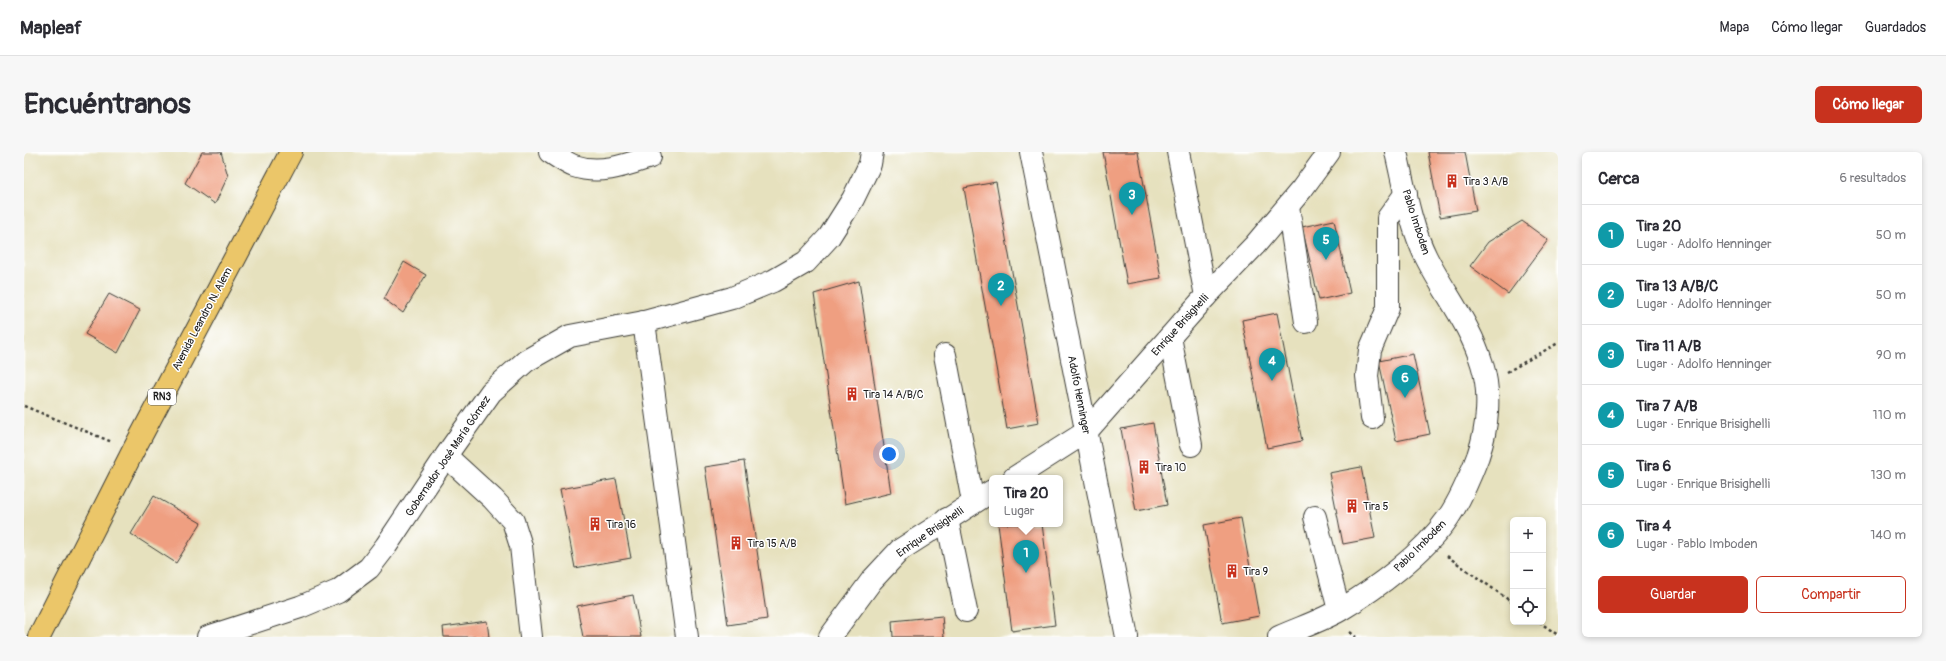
<!DOCTYPE html>
<html lang="es">
<meta charset="utf-8">
<style>
body{margin:0;font-family:Pangolin,sans-serif;background:#f7f7f7;color:#2b2b33}
.controls{position:absolute;right:12px;bottom:12px;display:grid;overflow:hidden;border-radius:6px;box-shadow:0 2px 6px #0003}
.controls button{width:36px;height:36px;display:grid;place-items:center;padding:0;border:0;border-bottom:1px solid #e1e1e2;background:#fff;color:#2b2b33;font:20px sans-serif}
.you{position:absolute;left:865px;top:302px;width:14px;height:14px;margin:-10px;border:3px solid #fff;border-radius:50%;background:#1a73e8;box-shadow:0 0 0 6px #1a73e833}
.badge{display:grid;place-items:center;width:26px;height:26px;border-radius:50%;background:#c8321e;color:#fff;font-size:13px;font-weight:700}
.pin{position:absolute;translate:-50% -33px;filter:drop-shadow(0 1px 2px #0008)}
.pin::after{content:'';position:absolute;top:21px;width:14px;height:12px;background:inherit;clip-path:polygon(0 0,100% 0,50% 100%)}
.popup{position:absolute;left:965px;top:323px;width:74px;height:52px;box-sizing:border-box;display:grid;place-content:center;border-radius:6px;background:#fff;filter:drop-shadow(0 1px 3px #0005);font-size:13px;white-space:nowrap;color:#7c7c81}
.popup b{font-size:15px;color:#2b2b33}
.popup::after{content:'';position:absolute;left:50%;top:100%;margin-left:-8px;border:8px solid transparent;border-top-color:#fff}
.list{margin:0;padding:0;list-style:none}
h2{display:flex;justify-content:space-between;align-items:center;height:52px;margin:0;padding:0 16px;font-size:17px}
h2 small{font-size:13px;font-weight:400;color:#7c7c81}
.list li{display:grid;grid-template-columns:26px 1fr auto;gap:12px;align-items:center;box-sizing:border-box;height:60px;padding:0 16px;border-top:1px solid #e1e1e2}
.list b{display:block;font-size:15px;white-space:nowrap}
.list p{margin:0;font-size:13px;white-space:nowrap;color:#7c7c81}
.list em{font-size:13px;font-style:normal;color:#7c7c81}
.actions{display:flex;gap:8px;padding:12px 16px}
.actions a{flex:1;padding:9px 0;border:1px solid #c8321e;border-radius:6px;text-align:center;font-size:14px;color:#c8321e}
.actions .main{background:#c8321e;color:#fff}
.icon{flex:none;width:22px;height:22px;fill:none;stroke:currentColor;stroke-width:2;stroke-linecap:round;stroke-linejoin:round}
.map{position:relative;flex:none;width:1534px;height:485px;overflow:hidden;border-radius:6px}
header{display:flex;align-items:center;gap:24px;box-sizing:border-box;height:56px;padding:0 20px;background:#fff;border-bottom:1px solid #e1e1e2}
header strong{font-size:19px}
nav{display:flex;gap:22px;margin-inline-start:auto;font-size:14px}
.intro{display:flex;align-items:center;justify-content:space-between;box-sizing:border-box;height:96px;padding:0 24px}
h1{margin:0;font-size:28px}
.button{padding:10px 18px;border-radius:6px;background:#c8321e;color:#fff;font-size:14px;font-weight:700}
main{display:flex;gap:24px;padding:0 24px}
aside{flex:1;background:#fff;border-radius:6px;box-shadow:0 2px 6px #0003}
.map>svg:first-child{display:block}
.building{fill:#ef9f81}
.lines{fill:none;stroke-linecap:round;stroke-linejoin:round}
.minor-casing{stroke:#3a3a34;stroke-width:24}
.highway-casing{stroke:#3a3a34;stroke-width:24}
.path{stroke:#3a3a34;stroke-width:2.5;stroke-dasharray:3 3;stroke-linecap:butt}
.minor{stroke:#fff;stroke-width:22}
.highway{stroke:#ebc669;stroke-width:22}
.labels{text-anchor:middle;dominant-baseline:central;stroke-width:3;stroke-linejoin:round;paint-order:stroke}
.shield{fill:#fff;stroke:#606060;stroke-width:1}
.shield-label{font-size:10px;font-weight:bold;fill:#1c1c1c}
.poi-label{font-size:11px;fill:#1c1c1c;stroke:#fff;text-anchor:start}
.street-label{font-size:11px;fill:#1c1c1c;stroke:#fff}
</style>
<header>
<strong>Mapleaf</strong>
<nav><a>Mapa</a><a>Cómo llegar</a><a>Guardados</a></nav>
</header>
<div class="intro"><h1>Encuéntranos</h1><a class="button">Cómo llegar</a></div>
<main>
<div class="map">
<svg width="1534" height="485" viewBox="0 0 1534 485">
<rect width="100%" height="100%" fill="#fff"/>
<filter id="ink" filterUnits="userSpaceOnUse"><feTurbulence type="fractalNoise" baseFrequency=".025" numOctaves="2"/><feDisplacementMap in="SourceGraphic" scale="8" xChannelSelector="R" yChannelSelector="G"/><feConvolveMatrix kernelMatrix="1 2 1 2 8 2 1 2 1" color-interpolation-filters="sRGB"/></filter>
<filter id="wash" filterUnits="userSpaceOnUse"><feTurbulence type="fractalNoise" baseFrequency=".012" numOctaves="4" result="noise"/><feDisplacementMap in="SourceGraphic" scale="16" xChannelSelector="R" yChannelSelector="G"/><feGaussianBlur stdDeviation="0.9" result="paint"/><feColorMatrix in="noise" values="0 0 0 0 0 0 0 0 0 0 0 0 0 0 0 0 0 1.4 0 .05"/><feComposite in="paint" operator="in"/></filter>
<g filter="url(#wash)">
<rect width="100%" height="100%" fill="#e6e1be"/>
<g id="blocks">
<!-- building -->
<g class="building">
<path d="M178,0h19l7,24 -13,28 -30,-21z"/>
<path d="M1079,0h35l23,126 -34,6z"/>
<path d="M1404,0h37l11,59 -36,6z"/>
<path d="M972,30l43,241 -32,6 -43,-241z"/>
<path d="M1310,68l16,73 -31,7 -17,-73z"/>
<path d="M1498,69l26,19 -40,54 -38,-28 18,-24z"/>
<path d="M380,110l22,13 -23,38 -19,-14z"/>
<path d="M835,129l32,212 -46,11 -31,-210z"/>
<path d="M85,142l31,16 -22,43 -33,-19z"/>
<path d="M1253,161l25,128 -35,7 -25,-128z"/>
<path d="M1389,202l17,80 -34,7 -17,-80z"/>
<path d="M1129,271l14,82 -31,6 -15,-82z"/>
<path d="M720,309l23,158 -39,6 -23,-158z"/>
<path d="M1337,315l14,71 -32,6 -14,-71z"/>
<path d="M592,327l15,79 -56,10 -15,-79z"/>
<path d="M130,344l47,27 -25,40 -45,-29z"/>
<path d="M1217,366l18,98 -37,7 -18,-98z"/>
<path d="M974,372h44l13,101 -43,6z"/>
<path d="M609,443l8,42h-58l-6,-31z"/>
<path d="M918,464l2,21h-51l-1,-16z"/>
<path d="M463,469l2,16h-45l-1,-10z"/>
</g>
</g>
</g>
<g filter="url(#ink)">
<use href="#blocks" fill-opacity="0" stroke="#3a3a34" stroke-width="1"/>
<g class="lines">
<!-- minor casing -->
<g class="minor-casing">
<g id="minor">
<path d="M526,0c8,5 16,11 24,14 26,9 52,-1 76,-9"/>
<path d="M1007,0l96,485"/>
<path d="M1154,0l28,144"/>
<path d="M1264,55l18,115"/>
<path d="M620,170l43,315"/>
<path d="M1146,185l21,108"/>
<path d="M921,203l28,147"/>
<path d="M1348,266l-5,-42 3,-26 18,-42v-90l18,-25"/>
<path d="M422,304l47,43 20,22 8,25 10,91"/>
<path d="M990,326l72,-46 120,-136 49,-51 47,-56 27,-37"/>
<path d="M1291,365l24,93"/>
<path d="M923,367l19,92"/>
<path d="M184,485l92,-30 38,-16 31,-23 17,-22 66,-99 39,-55 35,-31 44,-25 74,-14 88,-24 41,-17 33,-19 23,-25 24,-38 17,-35 2,-12"/>
<path d="M806,485l42,-57 28,-30 92,-59"/>
<path d="M1255,485c20,-9 42,-16 61,-27 37,-22 83,-56 108,-92 13,-19 22,-41 30,-62 10,-29 13,-63 4,-92 -12,-40 -38,-71 -56,-107 -16,-32 -22,-71 -30,-105"/>
</g>
</g>
<!-- highway casing -->
<g class="highway-casing">
<path id="highway" d="M15,485l94,-186 158,-299"/>
</g>
<!-- path -->
<g class="path">
<path d="M1483,220l51,-29"/>
<path d="M0,254l88,36"/>
<path d="M1423,404l66,47"/>
<path d="M1515,470l19,13"/>
<path d="M1326,480l6,5"/>
</g>
<!-- minor -->
<use href="#minor" class="minor"/>
<!-- highway -->
<use href="#highway" class="highway"/>
</g>
</g>
<!-- icons -->
<defs>
<g id="building-bare" transform="scale(1.08)"><path d="M-4-6H4V6H1V3H-1V6H-4ZM-2.5-4.3h1.7v1.8h-1.7ZM.8-4.3h1.7v1.8H.8ZM-2.5-1h1.7V.8h-1.7ZM.8-1h1.7V.8H.8Z" fill="#c8321e" stroke="#fff" stroke-width="2.5" paint-order="stroke"/></g>
</defs>
<g fill-rule="evenodd">
<use href="#building-bare" x="1428" y="29"/>
<use href="#building-bare" x="828" y="242"/>
<use href="#building-bare" x="1120" y="315"/>
<use href="#building-bare" x="1328" y="354"/>
<use href="#building-bare" x="571" y="372"/>
<use href="#building-bare" x="712" y="391"/>
<use href="#building-bare" x="1208" y="419"/>
</g>
<g class="labels">
<!-- shield labels -->
<rect class="shield" x="124" y="237" width="28" height="16" rx="3"/>
<g class="shield-label">
<text x="138" y="245">RN3</text>
</g>
<!-- poi labels -->
<g class="poi-label">
<text x="1439" y="29">Tira 3 A/B</text>
<text x="839" y="242">Tira 14 A/B/C</text>
<text x="1131" y="315">Tira 10</text>
<text x="1339" y="354">Tira 5</text>
<text x="582" y="372">Tira 16</text>
<text x="723" y="391">Tira 15 A/B</text>
<text x="1219" y="419">Tira 9</text>
</g>
<!-- street labels -->
<g class="street-label">
<text transform="translate(1392 70) rotate(72)">Pablo Imboden</text>
<text transform="translate(178 167) rotate(-62)">Avenida Leandro N. Alem</text>
<text transform="translate(1156 173) rotate(-48)">Enrique Brisighelli</text>
<text transform="translate(1055 243) rotate(79)">Adolfo Henninger</text>
<text transform="translate(424 304) rotate(-56)">Gobernador José María Gómez</text>
<text transform="translate(906 380) rotate(-35)">Enrique Brisighelli</text>
<text transform="translate(1396 394) rotate(-45)">Pablo Imboden</text>
</g>
</g>
</svg>
<div class="controls">
<button>+</button>
<button>−</button>
<button><svg class="icon" aria-label="locate" viewBox="0 0 24 24"><circle cx="12" cy="12" r="6"/><path d="M12 2v4M12 18v4M2 12h4M18 12h4"/></svg></button>
</div>
<div class="you"></div>
<div class="pin badge" style="left:1002px;top:421px;background:#0f9aa8">1</div>
<div class="popup"><b>Tira 20</b>Lugar</div>
<div class="pin badge" style="left:977px;top:154px;background:#0f9aa8">2</div>
<div class="pin badge" style="left:1108px;top:63px;background:#0f9aa8">3</div>
<div class="pin badge" style="left:1248px;top:229px;background:#0f9aa8">4</div>
<div class="pin badge" style="left:1302px;top:108px;background:#0f9aa8">5</div>
<div class="pin badge" style="left:1381px;top:246px;background:#0f9aa8">6</div>
</div>
<aside>
<h2>Cerca<small>6 resultados</small></h2>
<ul class="list">
<li><span class="badge" style="background:#0f9aa8">1</span><div><b>Tira 20</b><p>Lugar · Adolfo Henninger</p></div><em>50 m</em></li>
<li><span class="badge" style="background:#0f9aa8">2</span><div><b>Tira 13 A/B/C</b><p>Lugar · Adolfo Henninger</p></div><em>50 m</em></li>
<li><span class="badge" style="background:#0f9aa8">3</span><div><b>Tira 11 A/B</b><p>Lugar · Adolfo Henninger</p></div><em>90 m</em></li>
<li><span class="badge" style="background:#0f9aa8">4</span><div><b>Tira 7 A/B</b><p>Lugar · Enrique Brisighelli</p></div><em>110 m</em></li>
<li><span class="badge" style="background:#0f9aa8">5</span><div><b>Tira 6</b><p>Lugar · Enrique Brisighelli</p></div><em>130 m</em></li>
<li><span class="badge" style="background:#0f9aa8">6</span><div><b>Tira 4</b><p>Lugar · Pablo Imboden</p></div><em>140 m</em></li>
</ul>
<div class="actions"><a class="main">Guardar</a><a>Compartir</a></div>
</aside>
</main>
